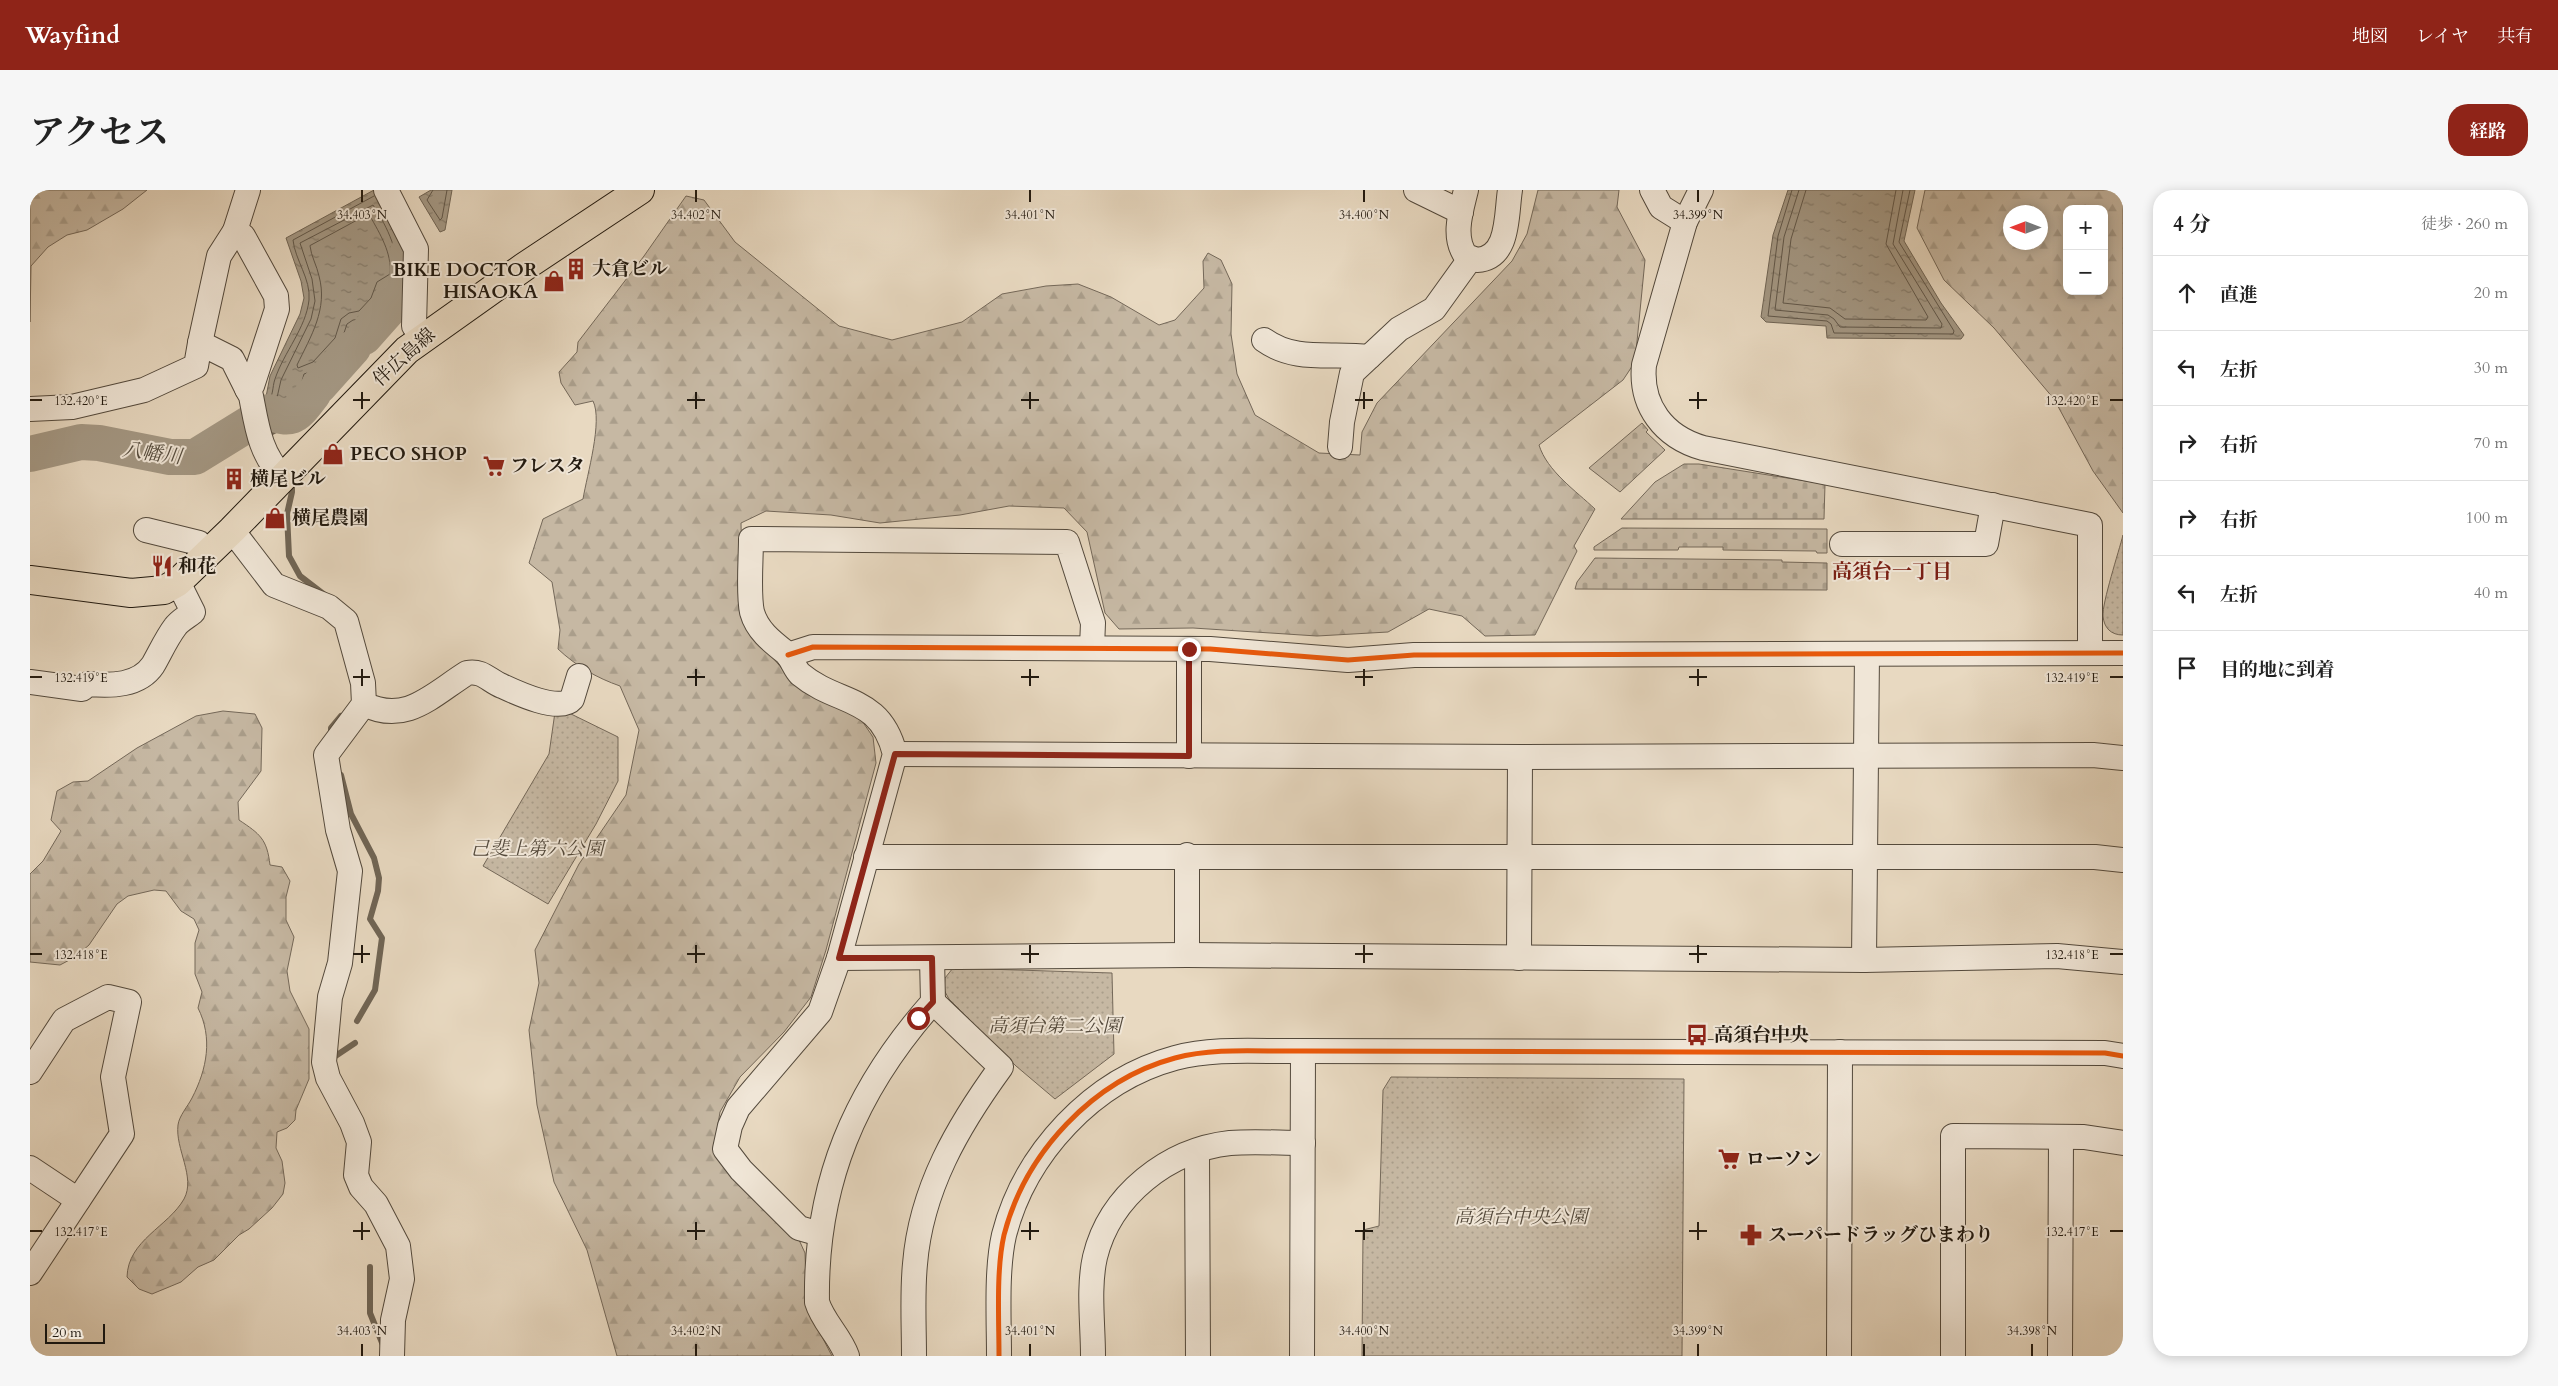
<!DOCTYPE html>
<html lang="ja">
<meta charset="utf-8">
<style>
body{margin:0;font-family:Cardo,"Noto Serif JP",serif;background:#f6f6f6;color:#222}
.controls{position:absolute;right:15px;top:15px;display:grid;overflow:hidden;border-radius:10px;box-shadow:0 2px 12px #0003}
.controls button{width:45px;height:45px;display:grid;place-items:center;padding:0;border:0;border-bottom:1px solid #e0e0e0;background:#fff;color:#222;font:25px sans-serif}
.compass{position:absolute;left:1973px;top:15px;width:45px;height:45px;border-radius:50%;background:#fff;box-shadow:0 2px 12px #0003;rotate:270deg}
.scale{position:absolute;left:15px;bottom:12px;width:60px;box-sizing:border-box;padding-left:5px;border:2px solid #21190f;border-top:0;font-size:14px;line-height:18px;white-space:nowrap;color:#21190f;-webkit-text-stroke:4px #f0e6d7;paint-order:stroke}
.stop{position:absolute;width:15px;height:15px;margin:-11px;border:4px solid #8f2418;border-radius:50%;background:#fff}
.stop.end{background:#8f2418;border-color:#fff;box-shadow:0 1px 5px #0008}
.list{margin:0;padding:0;list-style:none}
h2{display:flex;justify-content:space-between;align-items:center;height:65px;margin:0;padding:0 20px;font-size:21px}
h2 small{font-size:16px;font-weight:400;color:#767676}
.list li{display:grid;grid-template-columns:32px 1fr auto;gap:15px;align-items:center;box-sizing:border-box;height:75px;padding:0 20px;border-top:1px solid #e0e0e0}
.list b{display:block;font-size:19px;white-space:nowrap}
.list em{font-size:16px;font-style:normal;color:#767676}
.icon{flex:none;width:28px;height:28px;fill:none;stroke:currentColor;stroke-width:2;stroke-linecap:round;stroke-linejoin:round}
.map{position:relative;flex:none;width:2093px;height:1166px;overflow:hidden;border-radius:20px}
header{display:flex;align-items:center;gap:30px;box-sizing:border-box;height:70px;padding:0 25px;background:#8f2418;color:#fff}
header strong{font-size:24px}
nav{display:flex;gap:28px;margin-inline-start:auto;font-size:18px}
.intro{display:flex;align-items:center;justify-content:space-between;box-sizing:border-box;height:120px;padding:0 30px}
h1{margin:0;font-size:35px}
.button{padding:12px 22px;border-radius:20px;background:#8f2418;color:#fff;font-size:18px;font-weight:700}
main{display:flex;gap:30px;padding:0 30px}
aside{flex:1;background:#fff;border-radius:20px;box-shadow:0 2px 12px #0003}
.map>svg:first-child{display:block}
.forest{fill:url(#forest-firs);stroke:#746859;fill-rule:evenodd}
.cemetery{fill:url(#cemetery-stones);stroke:#746859}
.park{fill:url(#park-dots);stroke:#746859}
.water{fill:url(#water-ripples);stroke:#706555}
.lines{fill:none;stroke-linecap:round;stroke-linejoin:round}
.shore{stroke:#62584a;stroke-width:1}
.stream{stroke:#706555;stroke-width:6}
.river{stroke:#a49884;stroke-width:36}
.minor-casing{stroke:#53493c;stroke-width:26}
.major-casing{stroke:#21190f;stroke-width:30}
.minor{stroke:#f0e6d7;stroke-width:24}
.major{stroke:#e8d9c1;stroke-width:28}
.cycleway-casing{stroke:#f0e6d7;stroke-width:8}
.cycleway{stroke:#e8590c;stroke-width:5}
.route{stroke:#8f2418;stroke-width:6}
.ticks{fill:none;stroke:#21190f;stroke-width:2}
.labels{text-anchor:middle;dominant-baseline:central;stroke-width:4;stroke-linejoin:round;paint-order:stroke}
.poi-label{font-size:19px;font-weight:bold;fill:#21190f;stroke:#f0e6d7;text-anchor:start}
.street-label{font-size:19px;fill:#21190f;stroke:#f0e6d7}
.park-label{font-size:19px;font-style:italic;fill:#53493b;stroke:#f0e6d7}
.water-label{font-size:20px;font-style:italic;fill:#554c3e;stroke:#f0e6d7}
.neighbourhood-label{font-size:20px;font-weight:bold;fill:#7a1f14;stroke:#f0e6d7}
.ticks-label{font-size:12px;text-anchor:middle;fill:#21190f;stroke:#f0e6d7;stroke-width:4;stroke-linejoin:round;paint-order:stroke}
</style>
<header>
<strong>Wayfind</strong>
<nav><a>地図</a><a>レイヤ</a><a>共有</a></nav>
</header>
<div class="intro"><h1>アクセス</h1><a class="button">経路</a></div>
<main>
<div class="map">
<svg width="2093" height="1166" viewBox="0 0 2093 1166">
<defs>
<pattern id="forest-firs" width="22" height="20" patternUnits="userSpaceOnUse" patternTransform="scale(1.25)"><rect width="22" height="20" fill="#c6b8a3"/><path d="M5 1l3.5 6h-7zM16 11l3.5 6h-7z" fill="#aa9e8b"/></pattern>
<pattern id="cemetery-stones" width="16" height="16" patternUnits="userSpaceOnUse" patternTransform="scale(1.25)"><rect width="16" height="16" fill="#c6b8a3"/><path d="M2 7V4a2 2 0 0 1 4 0v3zM10 15v-3a2 2 0 0 1 4 0v3z" fill="#aa9e8b"/></pattern>
<pattern id="park-dots" width="8" height="8" patternUnits="userSpaceOnUse" patternTransform="scale(1.25)"><rect width="8" height="8" fill="#c6b8a3"/><path d="M2 2h.1M6 6h.1" fill="none" stroke="#aa9e8b" stroke-width="1.8" stroke-linecap="round"/></pattern>
<pattern id="water-ripples" width="26" height="14" patternUnits="userSpaceOnUse" patternTransform="scale(1.25)"><rect width="26" height="14" fill="#a49884"/><path d="M2 4q2-2 4 0t4 0M15 11q2-2 4 0t4 0" fill="none" stroke="#857b6a"/></pattern>
</defs>
<rect width="100%" height="100%" fill="#e8d9c1"/>
<filter id="stains"><feTurbulence type="fractalNoise" baseFrequency=".004" numOctaves="4"/><feColorMatrix values="0 0 0 0 .2 0 0 0 0 .09 0 0 0 0 .02 0 0 0 .5 -.17"/></filter>
<radialGradient id="worn" r=".72"><stop offset=".6" stop-color="#630" stop-opacity="0"/><stop offset="1" stop-color="#630" stop-opacity=".3"/></radialGradient>
<!-- forest -->
<g class="forest">
<path d="M0,0h117l-24,19 -36,21 -20,5 -19,12 -17,19 -1,56z"/>
<path d="M1508,0h81l-2,17 28,53 -10,102 -12,18 -84,65c8,26 37,46 56,64l-21,37 3,5 -42,84 -50,1 -23,-20 -33,-7 -41,23 -71,4 -124,-8 -74,1 -14,-16 -18,-81 -23,-24 -55,-2 -49,9 -80,8 -49,-8 -65,-4 -25,12 2,100 47,55 70,40 13,19 3,26 -50,187 -15,47 -27,35 -44,45 -20,35 -6,37 86,93 5,11 2,55 25,48h-215l-30,-106 -33,-68 -17,-77 -8,-75 10,-47 -4,-33 44,-86 47,-69 13,-65 -19,-44c-23,-8 -44,-20 -62,-37l2,-19 -8,-48 -23,-19 14,-44 40,-20c4,-24 20,-78 10,-98l-18,4 -14,-22 -2,-11 18,-20 1,-10 66,-86 42,-60 18,4 31,42 104,84 53,14 70,-18 40,-28 44,-8 32,-2 33,13 48,28 16,-5 29,-32 -1,-27 5,-8 13,7 11,24 -1,50 6,40 18,41 64,38 41,2 2,-23 15,-29 135,-142 15,-27z"/>
<path d="M1895,0h198v323l-30,-42 -39,-72 -60,-71 -50,-48 -27,-52zM2037,19h37v82h-37zM2010,22v30h-30v-30z"/>
<path d="M193,521l32,3 7,14 -1,43 -23,31 1,18c21,14 28,19 31,45l12,2 8,14 -4,16v23l8,17 -7,34 3,20 19,38v50l-13,31 -1,10 -8,8 -10,4 -1,16 6,13 3,22 -2,11 -11,14 -23,21 -10,6 -25,25 -16,7 -17,15 -29,12 -13,-5 -12,-12c1,-37 41,-50 57,-78 12,-22 -9,-50 -6,-74 1,-9 10,-19 14,-27 15,-29 21,-60 6,-90l4,-16 -7,-18v-31l4,-13 -5,-11 -13,-8 -15,-20 -12,-1 -26,6 -11,8 -28,41 -14,12 -15,8 -30,-3v-88l13,-13 18,-30 -10,-11 6,-29 16,-9 15,-1 49,-33 59,-32z"/>
</g>
<!-- cemetery -->
<g class="cemetery">
<path d="M1612,233l6,7 -2,2 19,18 -45,42 -31,-24z"/>
<path d="M1654,274h15l126,20 -1,35h-203l34,-37z"/>
<path d="M1592,338l205,1v24h-10l-1,-2 -93,-1v-3h-44l-1,3h-84v-3z"/>
<path d="M1565,368l187,2v2l45,1v27l-252,-1 2,-7z"/>
</g>
<!-- park -->
<g class="park">
<path d="M2093,345v100c-12,0 -19,-7 -20,-19 -1,-13 16,-65 20,-81z"/>
<path d="M525,522h12l51,25v44l-22,43 -48,80 -65,-38 66,-112z"/>
<path d="M923,778l159,5 2,81 -59,45 -39,-33 -67,-67 -5,-9 1,-12z"/>
<path d="M1361,887l293,2 -2,277h-320l1,-126 16,-4 4,-136z"/>
</g>
<!-- water -->
<g class="water">
<path d="M344,0h4l29,54 1,50h-17l-5,15 -23,27 -7,-6 -4,16 -34,39 -5,-4 -2,11 -19,24v3l-40,20 -49,15 37,-41 26,-16 4,-21 30,-62 4,-16 -3,-17 -15,-43z"/>
<path d="M401,0h21l-7,40 -5,2 -21,-35z"/>
<path d="M1758,0h127l-11,51 37,62 23,32 -3,4 -134,-1 -1,-12 -60,-4 -5,-5 12,-82z"/>
</g>
<g class="lines">
<!-- shore -->
<g class="shore">
<path d="M403,0l-6,10 13,20 2,-2 5,-28"/>
<path d="M1762,0l-14,46 -10,80 59,5 4,3 3,9 119,1 1,-3 -55,-89 11,-52"/>
<path d="M1769,0l-15,47 -9,73 53,5 6,4 6,8 101,1 1,-4 -49,-80 10,-54"/>
<path d="M1776,0l-15,49 -8,64 47,5 15,11 81,1 2,-3 -42,-73 10,-54"/>
<path d="M337,25l3,1c10,18 22,37 20,58l-13,8 -6,16 -12,13 -10,2 -8,6 -6,19 -22,24 -15,6 -1,-3c14,-29 31,-56 22,-89 -2,-10 -8,-20 -9,-30z"/>
<path d="M236,213c8,-5 6,-16 9,-24 9,-27 31,-51 34,-79 2,-21 -14,-40 -16,-60l81,-44"/>
<path d="M237,220l9,-8 5,-22 30,-61 4,-18 -3,-22 -12,-36 73,-38c15,23 27,48 24,76l-14,6 -6,15 -15,17 -9,1 -6,4 -6,18 -25,28 -12,4 -4,14 -19,24 -12,7"/>
<path d="M212,228l-17,21 3,2 18,-6"/>
<path d="M240,235c20,-10 32,-26 39,-46l10,-2 28,-32 5,-17 12,-1 18,-21 6,-16 14,-1"/>
</g>
<!-- stream -->
<g class="stream">
<path d="M335,148l6,-9"/>
<path d="M291,198l33,-39"/>
<path d="M240,248l-2,-4 27,-14 20,-24"/>
<path d="M262,290v12l-5,22 2,42 11,20 26,20"/>
<path d="M301,545v-7l10,-12"/>
<path d="M311,585l10,39 23,44 5,20 -1,13 -8,28 12,19 -7,52 -18,31"/>
<path d="M301,869l24,-16"/>
<path d="M340,1077v46l13,32"/>
</g>
<!-- river -->
<g class="river">
<path d="M334,147l24,-27 5,-14h14l1,-44"/>
<path d="M289,196l34,-38"/>
<path d="M0,264l51,-12 18,1 71,14h25l73,-45c27,10 28,3 45,-18"/>
</g>
<!-- minor casing -->
<g class="minor-casing">
<g id="minor">
<path d="M218,0l-13,41 8,5 33,60 1,13 -25,77 -5,3 4,7c6,31 9,58 32,81"/>
<path d="M356,0l30,59 -2,77 8,11"/>
<path d="M1386,0l45,22"/>
<path d="M1436,0c-5,21 -14,47 0,66l11,4c33,-2 29,-46 33,-70"/>
<path d="M1622,0l9,17 24,15"/>
<path d="M1671,0l-16,32 -41,143c-4,41 20,72 59,83l387,77v128"/>
<path d="M1234,150c32,23 68,12 105,17"/>
<path d="M170,153l19,-87 16,-25"/>
<path d="M0,219l42,-2 72,-17 52,-24 4,-23 32,16 15,30"/>
<path d="M1310,257l2,-25 10,-49 47,-44 35,-20 36,-50"/>
<path d="M116,340l53,13 9,11"/>
<path d="M202,340l42,55 55,22 17,14 17,62 1,21 -38,51 12,75 12,41 -10,92 -10,34 -6,65 4,16 24,45 7,19 -3,33 5,12 15,17 22,42 4,33 -9,41 -1,36"/>
<path d="M1812,354h144l7,-39"/>
<path d="M758,465l25,-8 397,2 138,11 66,-5 709,-2"/>
<path d="M0,492l52,7 6,-5c23,2 51,2 65,-19 7,-12 13,-26 22,-38 4,-6 12,-10 18,-15l-15,-30"/>
<path d="M334,514c42,21 68,-9 103,-31 16,-3 22,8 35,13 15,7 58,27 70,13l7,-23"/>
<path d="M865,564l625,3 573,-2 30,3"/>
<path d="M1159,566v-107"/>
<path d="M836,667c410,-3 819,3 1229,0l28,3"/>
<path d="M1157,765v-100"/>
<path d="M809,768l348,-3 677,5 193,-4 66,6"/>
<path d="M1489,768l1,-201"/>
<path d="M1834,770l3,-306"/>
<path d="M0,882l34,-52 44,-23 21,5 -16,75 9,57 -92,139"/>
<path d="M1167,961l1,205"/>
<path d="M0,978l48,32"/>
<path d="M790,1044l-21,-6 -58,-58 -16,-21 5,-23 8,-18 82,-96 19,-54 56,-204c-15,-60 -57,-48 -95,-80 -6,-6 -8,-16 -15,-22 -14,-11 -28,-22 -33,-40 -4,-18 -1,-53 -1,-73l316,3 26,81 -1,24"/>
<path d="M817,1166c-7,-20 -24,-34 -30,-54 -2,-119 38,-212 116,-300l-1,-44"/>
<path d="M884,1166c0,-30 -2,-62 1,-92 6,-75 43,-138 86,-197l-68,-65"/>
<path d="M969,1166c0,-37 -3,-86 5,-121 21,-82 89,-155 171,-177 41,-11 86,-6 128,-7l802,2 18,3"/>
<path d="M1063,1166c0,-32 -5,-68 2,-99 15,-62 73,-107 135,-114 24,-2 49,0 73,0"/>
<path d="M1272,1166l1,-305"/>
<path d="M1809,1166l1,-304"/>
<path d="M1923,1166v-220l131,1 39,6"/>
<path d="M2030,1166l1,-219"/>
</g>
</g>
<!-- major casing -->
<g class="major-casing">
<path id="major" d="M0,390l101,13 33,-3 14,-8 54,-52 175,-180 117,-83 116,-77"/>
</g>
<!-- minor -->
<use href="#minor" class="minor"/>
<!-- major -->
<use href="#major" class="major"/>
<!-- cycleway casing -->
<g class="cycleway-casing">
<g id="cycleway">
<path d="M758,465l25,-8 397,2 138,11 66,-5 709,-2"/>
<path d="M969,1166c0,-37 -3,-86 5,-121 21,-82 89,-155 171,-177 41,-11 86,-6 128,-7l802,2 18,3"/>
</g>
</g>
<!-- cycleway -->
<use href="#cycleway" class="cycleway"/>
</g>
<g class="lines">
<!-- route -->
<path class="route" d="M888,828l15,-16 -1,-44h-93l56,-204 294,2v-107"/>
</g>
<!-- ticks -->
<path class="ticks" d="M332,0v12M666,0v12M1000,0v12M1334,0v12M1668,0v12M332,202v17M666,202v17M1000,202v17M1334,202v17M1668,202v17M0,210h12M323,210h17M657,210h18M991,210h18M1325,210h18M1659,210h18M2080,210h13M332,479v17M666,479v17M1000,479v17M1334,479v17M1668,479v17M0,487h12M323,487h17M657,487h18M991,487h18M1325,487h18M1659,487h18M2080,487h13M332,755v18M666,755v18M1000,755v18M1334,755v18M1668,755v18M0,764h12M323,764h17M657,764h18M991,764h18M1325,764h18M1659,764h18M2080,764h13M332,1032v18M666,1032v18M1000,1032v18M1334,1032v18M1668,1032v18M0,1041h12M323,1041h17M657,1041h18M991,1041h18M1325,1041h18M1659,1041h18M2080,1041h13M332,1154v12M666,1154v12M1000,1154v12M1334,1154v12M1668,1154v12M2002,1154v12"/>
<!-- icons -->
<defs>
<g id="building-bare" transform="scale(1.725)"><path d="M-4-6H4V6H1V3H-1V6H-4ZM-2.5-4.3h1.7v1.8h-1.7ZM.8-4.3h1.7v1.8H.8ZM-2.5-1h1.7V.8h-1.7ZM.8-1h1.7V.8H.8Z" fill="#8f2418" stroke="#f0e6d7" stroke-width="2.5" paint-order="stroke"/></g>
<g id="shop-bare" transform="scale(1.725)"><path d="M-5-2.5h2.3a2.7 3.5 0 0 1 5.4 0H5L5.5 6h-11ZM-1.5-2.5h3a1.5 2.3 0 0 0-3 0Z" fill="#8f2418" stroke="#f0e6d7" stroke-width="2.5" paint-order="stroke"/></g>
<g id="supermarket-bare" transform="scale(1.725)"><path d="M-6-5.5h2.5l.6 2H6L4.5 2H-2.5L-4.4-4H-6ZM-1.5 3.2a1.3 1.3 0 1 0 .1 0ZM3 3.2a1.3 1.3 0 1 0 .1 0Z" fill="#8f2418" stroke="#f0e6d7" stroke-width="2.5" paint-order="stroke"/></g>
<g id="restaurant-bare" transform="scale(1.725)"><path d="M-5-6h1v4h1v-4h1v4h1v-4h1v5L-1.5 .5V6h-2V.5L-5-1ZM5-6V6H3V1.5H1.5Q1.5-4 5-6Z" fill="#8f2418" stroke="#f0e6d7" stroke-width="2.5" paint-order="stroke"/></g>
<g id="bus-bare" transform="scale(1.725)"><path d="M-5-6H5V4H4V6H2V4H-2V6H-4V4H-5ZM-3.5-4V0h7V-4ZM-3.5 1.2v1.5H-2V1.2ZM2 1.2v1.5H3.5V1.2Z" fill="#8f2418" stroke="#f0e6d7" stroke-width="2.5" paint-order="stroke"/></g>
<g id="pharmacy-bare" transform="scale(1.725)"><path d="M-2-6h4v4h4v4h-4v4h-4v-4h-4v-4h4Z" fill="#8f2418" stroke="#f0e6d7" stroke-width="2.5" paint-order="stroke"/></g>
</defs>
<g fill-rule="evenodd">
<use href="#building-bare" x="546" y="79"/>
<use href="#shop-bare" x="524" y="91"/>
<use href="#shop-bare" x="303" y="264"/>
<use href="#supermarket-bare" x="464" y="276"/>
<use href="#building-bare" x="204" y="289"/>
<use href="#shop-bare" x="245" y="328"/>
<use href="#restaurant-bare" x="132" y="376"/>
<use href="#bus-bare" x="1667" y="845"/>
<use href="#supermarket-bare" x="1699" y="969"/>
<use href="#pharmacy-bare" x="1721" y="1045"/>
</g>
<g class="labels">
<!-- poi labels -->
<g class="poi-label">
<text x="562" y="79">大倉ビル</text>
<text x="508" y="80" text-anchor="end">BIKE DOCTOR<tspan x="508" dy="22">HISAOKA</tspan></text>
<text x="320" y="264">PECO SHOP</text>
<text x="480" y="276">フレスタ</text>
<text x="220" y="289">横尾ビル</text>
<text x="262" y="328">横尾農園</text>
<text x="148" y="376">和花</text>
<text x="1684" y="845">高須台中央</text>
<text x="1716" y="969">ローソン</text>
<text x="1738" y="1045">スーパードラッグひまわり</text>
</g>
<!-- street labels -->
<g class="street-label">
<text transform="translate(374 167) rotate(-42)">伴広島線</text>
</g>
<!-- park labels -->
<g class="park-label">
<text x="507" y="659">己斐上第六公園</text>
<text x="1025" y="836">高須台第二公園</text>
<text x="1491" y="1027">高須台中央公園</text>
</g>
<!-- water labels -->
<g class="water-label">
<text transform="translate(122 263) rotate(7)">八幡川</text>
</g>
<!-- neighbourhood labels -->
<g class="neighbourhood-label">
<text x="1862" y="381">高須台一丁目</text>
</g>
</g>
<g class="ticks-label">
<text x="332" y="29">34.403°N</text>
<text x="666" y="29">34.402°N</text>
<text x="1000" y="29">34.401°N</text>
<text x="1334" y="29">34.400°N</text>
<text x="1668" y="29">34.399°N</text>
<text x="2042" y="215">132.420°E</text>
<text x="51" y="215">132.420°E</text>
<text x="2042" y="492">132.419°E</text>
<text x="51" y="492">132.419°E</text>
<text x="2042" y="769">132.418°E</text>
<text x="51" y="769">132.418°E</text>
<text x="2042" y="1046">132.417°E</text>
<text x="51" y="1046">132.417°E</text>
<text x="332" y="1145">34.403°N</text>
<text x="666" y="1145">34.402°N</text>
<text x="1000" y="1145">34.401°N</text>
<text x="1334" y="1145">34.400°N</text>
<text x="1668" y="1145">34.399°N</text>
<text x="2002" y="1145">34.398°N</text>
</g>
<rect width="100%" height="100%" filter="url(#stains)"/>
<rect width="100%" height="100%" fill="url(#worn)"/>
</svg>
<div class="controls">
<button>+</button>
<button>−</button>
</div>
<svg class="compass" viewBox="-18 -18 36 36"><path d="M0-13l5 13h-10z" fill="#e53935"/><path d="M0 13l5-13h-10z" fill="#767676"/></svg>
<div class="scale">20 m</div>
<div class="stop" style="left:888px;top:828px"></div>
<div class="stop end" style="left:1159px;top:459px"></div>
</div>
<aside>
<h2>4 分<small>徒歩 · 260 m</small></h2>
<ul class="list">
<li><svg class="icon" aria-label="ahead" viewBox="0 0 24 24"><path d="M12 20V5M6 11l6-6 6 6"/></svg><div><b>直進</b></div><em>20 m</em></li>
<li><svg class="icon" aria-label="left" viewBox="0 0 24 24"><path d="M17 20v-9H6M10 6l-5 5 5 5"/></svg><div><b>左折</b></div><em>30 m</em></li>
<li><svg class="icon" aria-label="right" viewBox="0 0 24 24"><path d="M7 20v-9h11M14 6l5 5-5 5"/></svg><div><b>右折</b></div><em>70 m</em></li>
<li><svg class="icon" aria-label="right" viewBox="0 0 24 24"><path d="M7 20v-9h11M14 6l5 5-5 5"/></svg><div><b>右折</b></div><em>100 m</em></li>
<li><svg class="icon" aria-label="left" viewBox="0 0 24 24"><path d="M17 20v-9H6M10 6l-5 5 5 5"/></svg><div><b>左折</b></div><em>40 m</em></li>
<li><svg class="icon" aria-label="arrive" viewBox="0 0 24 24"><path d="M6 21V4h12l-3 4 3 4H6"/></svg><div><b>目的地に到着</b></div></li>
</ul>
</aside>
</main>
